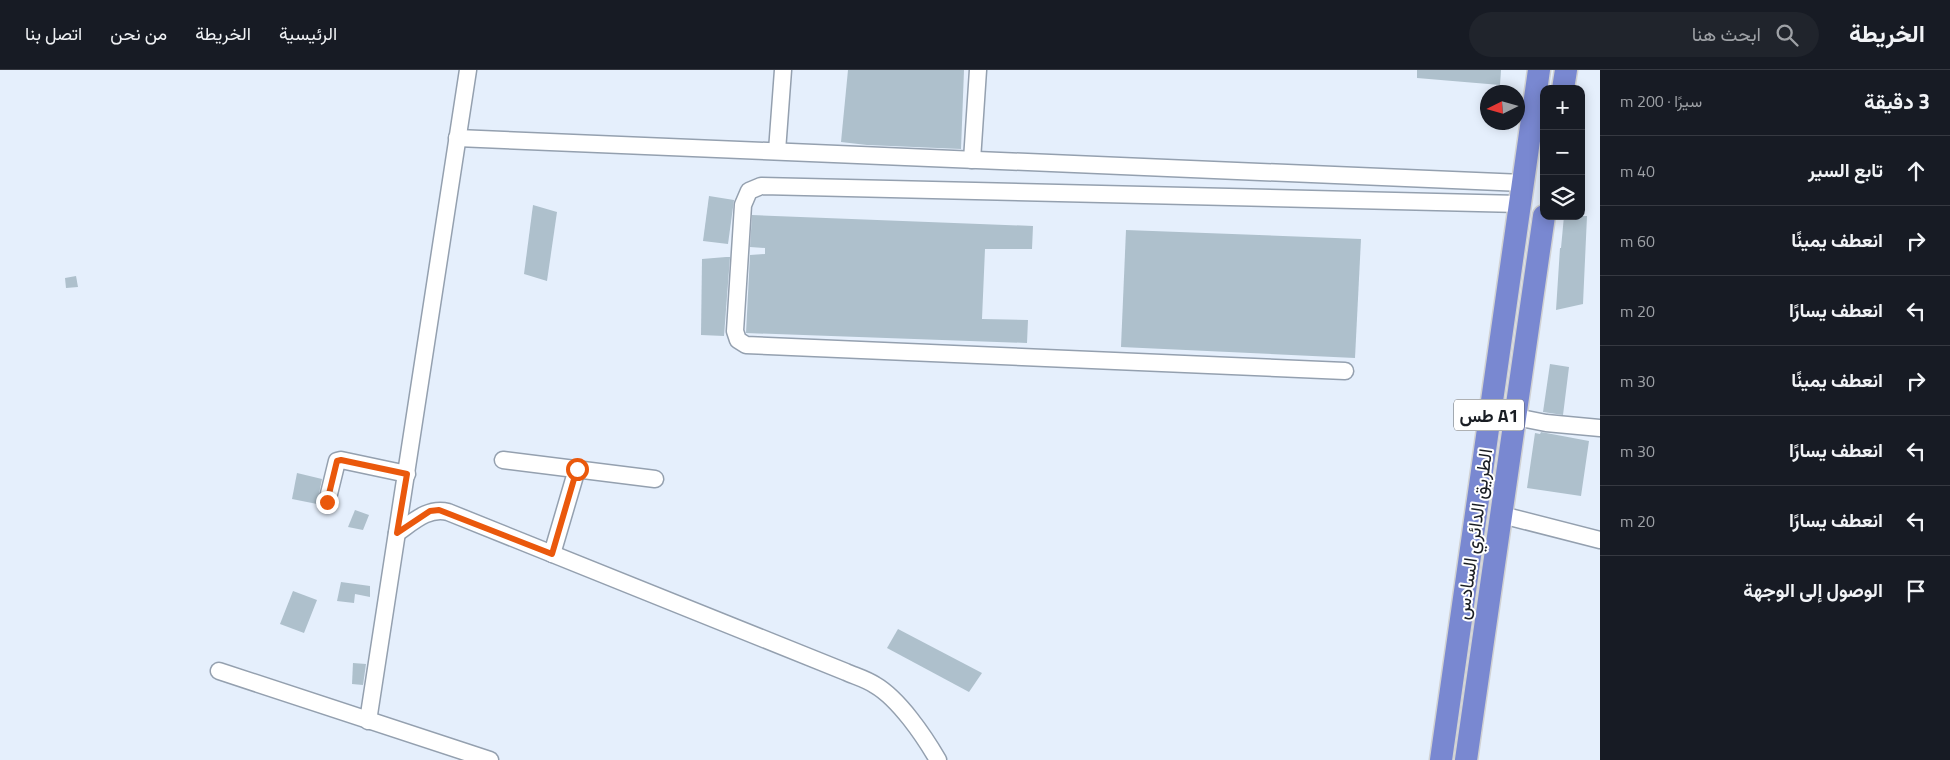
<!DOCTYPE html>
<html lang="ar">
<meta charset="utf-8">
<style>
body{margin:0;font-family:"Titillium Web",Vazirmatn,sans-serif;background:#20242c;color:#f1f3f6;direction:rtl}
.controls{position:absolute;right:15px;top:15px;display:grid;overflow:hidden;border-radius:10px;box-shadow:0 2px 12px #0003}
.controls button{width:45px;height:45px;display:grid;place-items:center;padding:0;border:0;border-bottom:1px solid #363941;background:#171b24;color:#f1f3f6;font:25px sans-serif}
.compass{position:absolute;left:1480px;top:15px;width:45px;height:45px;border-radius:50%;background:#171b24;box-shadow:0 2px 12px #0003;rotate:265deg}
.stop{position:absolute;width:15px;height:15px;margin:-11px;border:4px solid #ea580c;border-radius:50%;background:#fff}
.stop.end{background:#ea580c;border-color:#fff;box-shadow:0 1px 5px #0008}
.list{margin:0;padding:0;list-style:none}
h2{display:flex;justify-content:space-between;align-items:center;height:65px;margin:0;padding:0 20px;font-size:21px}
h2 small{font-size:16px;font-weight:400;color:#9ea1a6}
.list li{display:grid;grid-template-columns:32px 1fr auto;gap:15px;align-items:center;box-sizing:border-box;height:70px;padding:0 20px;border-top:1px solid #363941}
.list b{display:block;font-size:19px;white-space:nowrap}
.list em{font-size:16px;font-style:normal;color:#9ea1a6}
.icon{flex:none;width:28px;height:28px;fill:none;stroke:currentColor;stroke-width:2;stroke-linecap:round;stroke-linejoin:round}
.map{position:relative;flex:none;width:1600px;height:690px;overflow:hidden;direction:ltr}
header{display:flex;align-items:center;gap:30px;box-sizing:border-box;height:70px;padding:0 25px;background:#171b24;border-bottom:1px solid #363941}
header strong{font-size:24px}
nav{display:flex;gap:28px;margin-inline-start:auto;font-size:18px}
.search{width:350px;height:45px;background:#20242c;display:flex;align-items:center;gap:12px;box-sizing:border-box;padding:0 18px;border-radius:28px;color:#9ea1a6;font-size:19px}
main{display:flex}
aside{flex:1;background:#171b24}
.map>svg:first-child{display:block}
.building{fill:#aec0cc}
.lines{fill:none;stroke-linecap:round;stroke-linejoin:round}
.minor-casing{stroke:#94a0af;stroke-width:19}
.highway-casing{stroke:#d1d2d3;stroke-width:25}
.minor{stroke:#fff;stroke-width:16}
.highway{stroke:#7988d1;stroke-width:22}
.route{stroke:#ea580c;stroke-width:6}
.labels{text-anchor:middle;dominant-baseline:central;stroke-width:4;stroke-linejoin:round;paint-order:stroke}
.shield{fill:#fff;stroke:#5f6266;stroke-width:1}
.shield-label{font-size:18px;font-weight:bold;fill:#1a1e24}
.street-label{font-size:19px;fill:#1a1e24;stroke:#fff}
</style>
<header>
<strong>الخريطة</strong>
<div class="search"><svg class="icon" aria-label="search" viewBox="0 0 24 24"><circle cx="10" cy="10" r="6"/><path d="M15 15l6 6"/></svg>ابحث هنا</div>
<nav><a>الرئيسية</a><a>الخريطة</a><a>من نحن</a><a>اتصل بنا</a></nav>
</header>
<main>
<aside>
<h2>3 دقيقة<small>سيرًا · 200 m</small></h2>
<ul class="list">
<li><svg class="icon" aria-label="ahead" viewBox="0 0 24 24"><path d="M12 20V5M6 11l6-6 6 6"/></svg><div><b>تابع السير</b></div><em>40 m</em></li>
<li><svg class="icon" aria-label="right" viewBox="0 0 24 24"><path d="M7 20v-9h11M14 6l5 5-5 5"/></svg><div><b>انعطف يمينًا</b></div><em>60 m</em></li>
<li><svg class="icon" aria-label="left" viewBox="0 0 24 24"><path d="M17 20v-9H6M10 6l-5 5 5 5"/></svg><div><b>انعطف يسارًا</b></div><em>20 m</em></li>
<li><svg class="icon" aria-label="right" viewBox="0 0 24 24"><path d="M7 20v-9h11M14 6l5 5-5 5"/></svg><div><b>انعطف يمينًا</b></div><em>30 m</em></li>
<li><svg class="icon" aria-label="left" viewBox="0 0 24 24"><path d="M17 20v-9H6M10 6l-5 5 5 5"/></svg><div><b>انعطف يسارًا</b></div><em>30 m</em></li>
<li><svg class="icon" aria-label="left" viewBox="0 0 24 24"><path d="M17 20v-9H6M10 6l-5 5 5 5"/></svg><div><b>انعطف يسارًا</b></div><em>20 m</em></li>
<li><svg class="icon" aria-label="arrive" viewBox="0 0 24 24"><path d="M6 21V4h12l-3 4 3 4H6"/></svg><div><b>الوصول إلى الوجهة</b></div></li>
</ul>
</aside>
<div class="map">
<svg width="1600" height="690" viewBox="0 0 1600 690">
<rect width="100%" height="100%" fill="#e5effc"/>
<!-- building -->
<g class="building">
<path d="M848,0h116l-3,79 -94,-4 -26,-3z"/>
<path d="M1417,0h84l-1,15 -83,-7z"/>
<path d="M709,126l25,4 -6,44 -25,-3z"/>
<path d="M533,135l24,7 -10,69 -23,-7z"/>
<path d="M752,145l281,11 -1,23h-47l-3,70 46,1 -1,23 -281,-10 4,-78 15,-1v-6l-15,-1z"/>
<path d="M1564,146h23l-4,88 -27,6 4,-62h1z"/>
<path d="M1126,160l235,9 -6,119 -234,-11z"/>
<path d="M726,187h4l-6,79 -23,-1 1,-76z"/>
<path d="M76,206l2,11 -12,1 -1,-10z"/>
<path d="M1550,294l19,3 -6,48 -20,-3z"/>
<path d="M1541,362l48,9 -8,55 -54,-8 8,-55 5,1z"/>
<path d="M297,403l25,6 -5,25 -25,-5z"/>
<path d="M355,440l14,5 -6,15 -15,-3z"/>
<path d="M341,512l29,4v11l-15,-3 -1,9 -17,-2z"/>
<path d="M293,521l24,9 -13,33 -24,-9z"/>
<path d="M898,559l84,44 -13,19 -82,-44z"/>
<path d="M353,593l13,1 -3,21 -11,-1z"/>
</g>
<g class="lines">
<!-- minor casing -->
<g class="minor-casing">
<g id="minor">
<path d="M457,68l1066,45"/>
<path d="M777,81l6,-81"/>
<path d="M972,90l6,-90"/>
<path d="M1345,301l-599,-26 -8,-5 -3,-9 8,-126 6,-14 12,-5 759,18"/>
<path d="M1516,347l30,6 54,5"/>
<path d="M503,390l152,19"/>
<path d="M327,432l10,-41 4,-1 66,14"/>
<path d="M1502,445l98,25"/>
<path d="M397,463c16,-11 31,-26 51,-21l398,160c9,4 20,7 29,13 24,14 49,51 63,75"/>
<path d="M552,484l25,-85"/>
<path d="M219,601l271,89"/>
<path d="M368,651l100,-651"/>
</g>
</g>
<!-- highway casing -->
<g class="highway-casing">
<g id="highway">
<path d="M1563,19l3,-19"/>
<path d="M1441,690l98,-690"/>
<path d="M1466,690l78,-544"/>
</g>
</g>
<!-- minor -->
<use href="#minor" class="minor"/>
<!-- highway -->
<use href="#highway" class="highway"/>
</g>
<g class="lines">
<!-- route -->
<path class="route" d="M327,432l10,-41 4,-1 66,14 -10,59 33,-22 9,-1 113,44 25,-85"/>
</g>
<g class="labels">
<!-- shield labels -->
<rect class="shield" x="1454" y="329.5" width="70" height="31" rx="4"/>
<g class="shield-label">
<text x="1489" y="345">طس A1</text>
</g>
<!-- street labels -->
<g class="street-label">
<text transform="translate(1473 464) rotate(-82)">الطريق الدائري السادس</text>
</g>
</g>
</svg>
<div class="controls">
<button>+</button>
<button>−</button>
<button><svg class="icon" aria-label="layers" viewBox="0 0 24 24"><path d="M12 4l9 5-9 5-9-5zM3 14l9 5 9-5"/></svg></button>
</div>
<svg class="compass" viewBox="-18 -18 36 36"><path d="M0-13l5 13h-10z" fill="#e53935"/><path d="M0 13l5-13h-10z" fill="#9ea1a6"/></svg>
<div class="stop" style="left:577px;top:399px"></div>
<div class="stop end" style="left:327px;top:432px"></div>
</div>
</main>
